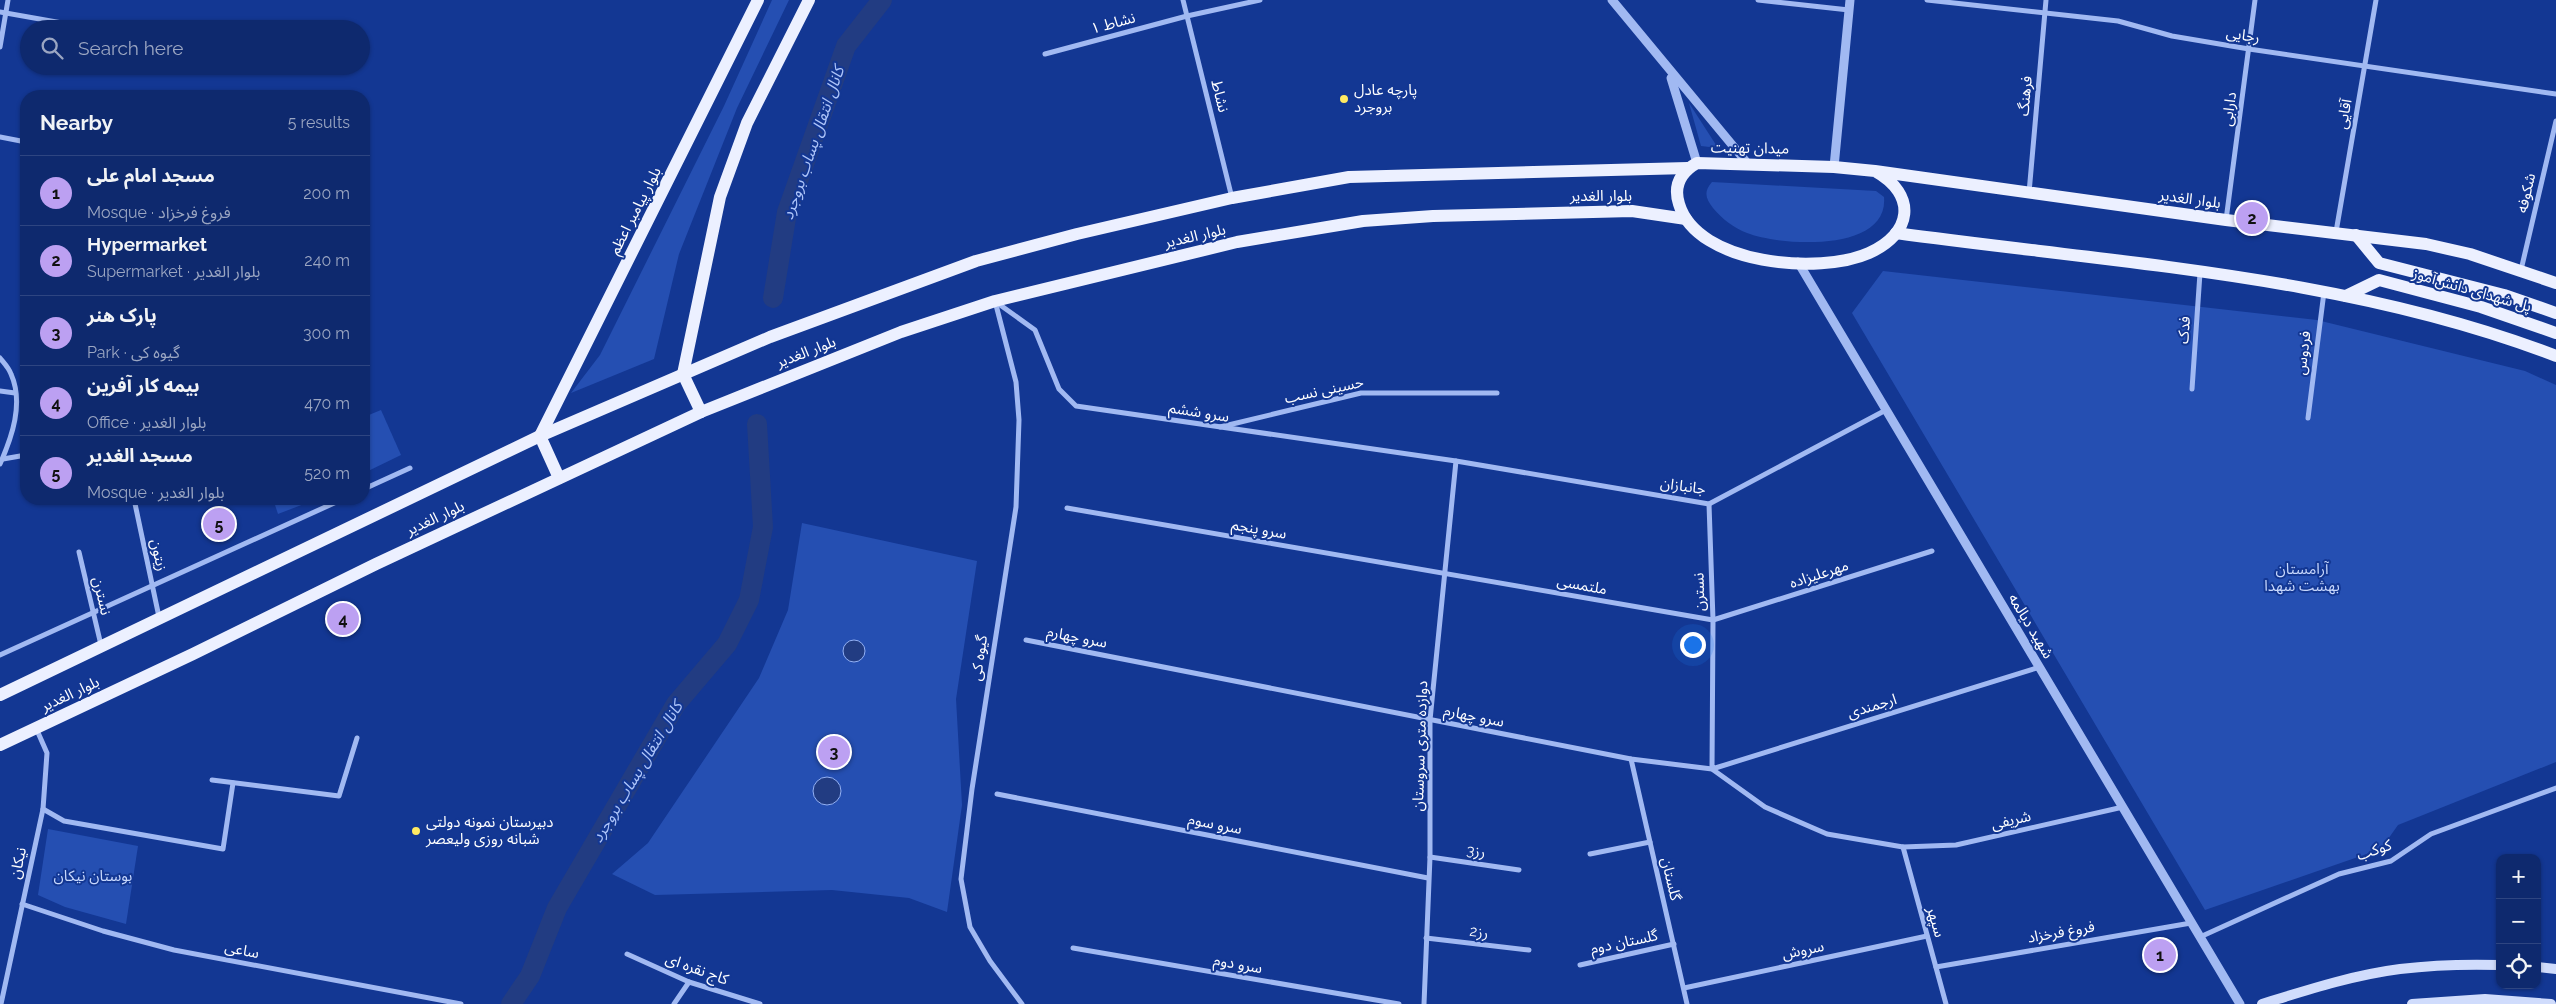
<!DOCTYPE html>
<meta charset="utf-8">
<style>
body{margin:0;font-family:Raleway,"Noto Sans Arabic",sans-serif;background:#1c3576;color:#f1f3f6}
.controls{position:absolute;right:15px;bottom:15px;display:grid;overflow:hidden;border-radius:10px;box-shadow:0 1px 4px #0004}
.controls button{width:45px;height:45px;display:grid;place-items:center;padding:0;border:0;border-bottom:1px solid #2e4581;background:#0e296e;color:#f1f3f6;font:25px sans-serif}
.you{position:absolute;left:1692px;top:644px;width:18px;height:18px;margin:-12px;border:4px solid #fff;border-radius:50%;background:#1a73e8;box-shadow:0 0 0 8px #1a73e833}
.badge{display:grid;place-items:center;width:32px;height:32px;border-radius:50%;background:#bca0f2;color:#111;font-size:16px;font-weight:700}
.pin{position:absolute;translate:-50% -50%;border:2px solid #fff;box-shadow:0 1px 5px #0006}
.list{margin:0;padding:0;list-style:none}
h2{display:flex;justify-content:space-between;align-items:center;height:65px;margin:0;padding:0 20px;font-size:21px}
h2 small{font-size:16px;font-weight:400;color:#9ba6c2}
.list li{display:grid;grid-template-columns:32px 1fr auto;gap:15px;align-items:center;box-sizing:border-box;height:70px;padding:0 20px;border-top:1px solid #2e4581}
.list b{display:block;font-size:19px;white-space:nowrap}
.list p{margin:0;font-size:16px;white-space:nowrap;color:#9ba6c2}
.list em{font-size:16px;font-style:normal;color:#9ba6c2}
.icon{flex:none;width:28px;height:28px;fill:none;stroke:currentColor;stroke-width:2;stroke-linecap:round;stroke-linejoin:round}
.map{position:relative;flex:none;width:2556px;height:1004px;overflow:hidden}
.search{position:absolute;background:#0e296e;box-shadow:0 1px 4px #0004;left:20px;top:20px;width:350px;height:55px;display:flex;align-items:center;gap:12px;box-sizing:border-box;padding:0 18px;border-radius:28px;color:#9ba6c2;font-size:19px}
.panel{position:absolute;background:#0e296e;box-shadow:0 1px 4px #0004;left:20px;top:90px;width:350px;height:415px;border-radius:20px}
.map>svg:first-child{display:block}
.green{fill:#254fb2}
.water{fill:#223c82;stroke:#93b1f5}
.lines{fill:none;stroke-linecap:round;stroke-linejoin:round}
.canal{stroke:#223c82;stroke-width:20}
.minor{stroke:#a1b9f2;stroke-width:5}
.tertiary{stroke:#a1b9f2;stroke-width:9}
.secondary{stroke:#d0dcfc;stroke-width:10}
.primary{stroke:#ecf0ff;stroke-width:12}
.poi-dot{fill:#ffea62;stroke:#133793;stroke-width:2}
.labels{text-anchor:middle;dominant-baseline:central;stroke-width:4;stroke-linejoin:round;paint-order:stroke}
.street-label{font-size:15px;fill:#fff;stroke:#133793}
.poi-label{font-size:15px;fill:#fff;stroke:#133793;text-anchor:start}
.park-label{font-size:15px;fill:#c8d8fd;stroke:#133793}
.water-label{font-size:16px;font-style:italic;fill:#adc4f9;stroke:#133793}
</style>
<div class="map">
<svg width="2556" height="1004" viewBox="0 0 2556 1004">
<rect width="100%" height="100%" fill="#133793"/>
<!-- green -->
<g class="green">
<path d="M772,0h17l-52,108 -58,146 -25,105 -83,34 29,-38 124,-249z"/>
<path d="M1689,103l29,45 -17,-2z"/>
<path d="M1712,182l164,9 8,6c5,56 -104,49 -137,36 -13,-5 -25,-14 -34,-25 -7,-9 -10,-16 -1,-26z"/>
<path d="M1883,271l434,49 208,51 31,14v377l-158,63 -17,24 -176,61 -353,-597z"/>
<path d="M381,410l20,45 -37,18v-56z"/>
<path d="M273,499h44l-39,15z"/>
<path d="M802,523l175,38 -21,138 6,106 -15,107 -38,-14 -77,-8 -177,5 -43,-21 36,-31 111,-165 29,-68z"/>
<path d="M48,829l90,17 -12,78 -61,-17 -27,-12z"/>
</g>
<!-- water -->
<g class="water">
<circle cx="854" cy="651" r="11"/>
<circle cx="827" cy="791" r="14"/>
</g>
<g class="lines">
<!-- canal -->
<g class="canal">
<path d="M773,298l14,-86 59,-166 36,-46"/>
<path d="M511,1004l19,-28 27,-68 119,-204 51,-60 22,-44 14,-73 -6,-103"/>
</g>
<!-- minor -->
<g class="minor">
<path d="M1183,0l49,198"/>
<path d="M1758,0l91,10"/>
<path d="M1927,0l191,21 54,15 77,13 307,45"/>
<path d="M0,12l96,17"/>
<path d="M0,47l8,-47"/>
<path d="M1045,54l142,-38 73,-16"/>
<path d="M0,137l26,5"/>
<path d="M2029,193l17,-193"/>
<path d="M2226,220l29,-220"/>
<path d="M2336,232l40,-232"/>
<path d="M2521,270l35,-149"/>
<path d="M995,301l21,81 3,38 -3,87 -44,282 -11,90 9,48 20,34 32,43"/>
<path d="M996,302l39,28 24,59 17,17 380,55 253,43 177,-94"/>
<path d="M0,358c4,5 9,10 11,16 13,29 1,63 -11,90"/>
<path d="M2192,389l8,-116"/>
<path d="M0,391l15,2"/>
<path d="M2308,418l16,-126"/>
<path d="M1220,427l141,-34h136"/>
<path d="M3,459l23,-4"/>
<path d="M364,489l46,-21"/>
<path d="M134,499l25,118"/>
<path d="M1709,504l4,116 -1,149 328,-102"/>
<path d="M1067,508l646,112 219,-69"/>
<path d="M79,552l22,93"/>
<path d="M1026,640l605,119 81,10 53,38 62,27 76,13 53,-2 167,-38"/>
<path d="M0,655l343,-156"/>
<path d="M1631,759l56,245"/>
<path d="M212,780l127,16 18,-58"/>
<path d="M997,794l431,84"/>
<path d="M43,809l21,12 159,28 10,-66"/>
<path d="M1903,847l43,157"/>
<path d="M1590,854l60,-12"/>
<path d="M1430,857l89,13"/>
<path d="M22,904l81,27 71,19 287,54"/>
<path d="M2200,937l139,-63 52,-13 40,-27 125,-46"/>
<path d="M1426,938l103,12"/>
<path d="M1073,948l326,56"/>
<path d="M627,954l62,28 71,22"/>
<path d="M1580,965l94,-21"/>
<path d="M1936,967l255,-44"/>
<path d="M1684,988l243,-52"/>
<path d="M1,1004l42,-195 4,-56 -11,-25"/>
<path d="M674,1004l15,-22"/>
<path d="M1424,1004l6,-147v-137l26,-259"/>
</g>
<!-- tertiary -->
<g class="tertiary">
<path d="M1612,0l136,164"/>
<path d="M1671,78l26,85"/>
<path d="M1834,167l16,-167"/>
<path d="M1798,262l442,742"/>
</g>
<!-- secondary -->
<g class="secondary">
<path d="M2537,967l19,2"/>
<path d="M2262,1004c45,-14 91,-29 138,-35 33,-4 66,-5 100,-4"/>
<path d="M2412,1004l73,-5 66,5"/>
</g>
<!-- primary -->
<g class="primary">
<path d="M1875,171c43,24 37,63 -6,82 -49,22 -172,12 -190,-49 -6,-19 2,-32 18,-41l137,4 41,4 351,49 200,24 44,10 86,29"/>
<path d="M1896,233c218,30 454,43 660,123"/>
<path d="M2356,235l23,28 125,32 52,18"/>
<path d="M2346,296l33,-16 102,27 75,26"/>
<path d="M701,412l-18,-38 37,-177 27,-74 62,-123"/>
<path d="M559,478l-19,-42 218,-436"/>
<path d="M0,695l540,-259 230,-99 206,-76 101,-27 155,-36 117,-21 339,-9"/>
<path d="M0,745l193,-91 183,-90 325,-152 200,-80 94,-31 242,-59 126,-21 70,-5 199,-5 54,8"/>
</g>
</g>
<!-- markers -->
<g class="poi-dot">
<circle cx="1344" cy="99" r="5"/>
<circle cx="416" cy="831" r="5"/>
</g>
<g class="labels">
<!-- street labels -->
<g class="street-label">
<text transform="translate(1113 23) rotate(-15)">نشاط ۱</text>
<text transform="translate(2243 35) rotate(9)">رجایی</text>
<text transform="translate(1220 96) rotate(76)">نشاط</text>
<text transform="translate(2025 96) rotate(-85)">فرهنگ</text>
<text transform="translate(2229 109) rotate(-82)">دارابی</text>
<text transform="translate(2344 114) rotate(-80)">آقایی</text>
<text transform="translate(1750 148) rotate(1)">میدان تهنیت</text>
<text transform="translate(2526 193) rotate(-77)">شکوفه</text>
<text x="1601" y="196">بلوار الغدیر</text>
<text transform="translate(2190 199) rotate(8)">بلوار الغدیر</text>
<text transform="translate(635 211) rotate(-63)">بلوار پیامبر اعظم</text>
<text transform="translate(1195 236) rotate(-13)">بلوار الغدیر</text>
<text transform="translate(2472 290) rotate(16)">پل شهدای دانش‌آموز</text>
<text transform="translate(2184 330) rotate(-86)">فدک</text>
<text transform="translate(806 352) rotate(-21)">بلوار الغدیر</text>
<text transform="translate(2303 353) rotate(-83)">فردوس</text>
<text transform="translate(1324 390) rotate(-12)">حسینی نسب</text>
<text transform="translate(1199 412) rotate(9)">سرو ششم</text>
<text transform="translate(1683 486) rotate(8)">جانبازان</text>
<text transform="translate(435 518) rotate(-25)">بلوار الغدیر</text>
<text transform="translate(1259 529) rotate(10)">سرو پنجم</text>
<text transform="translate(159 555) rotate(78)">زیتون</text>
<text transform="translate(1819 574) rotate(-18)">مهرعلیزاده</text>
<text transform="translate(1582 585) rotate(10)">ملتمسی</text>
<text transform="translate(1699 592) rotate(-92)">نسترن</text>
<text transform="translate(102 596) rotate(77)">نسترن</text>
<text transform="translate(2031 626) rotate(59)">شهید دیالمه</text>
<text transform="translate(1077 637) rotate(11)">سرو چهارم</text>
<text transform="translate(979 658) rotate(-82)">گیوه کی</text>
<text transform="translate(70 694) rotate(-25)">بلوار الغدیر</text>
<text transform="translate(1872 706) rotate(-17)">ارجمندی</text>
<text transform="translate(1474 716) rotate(11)">سرو چهارم</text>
<text transform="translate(1420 746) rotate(-88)">دوازده متری سروستان</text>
<text transform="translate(2011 820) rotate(-13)">شریفی</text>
<text transform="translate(1215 824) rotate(11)">سرو سوم</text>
<text transform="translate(2374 850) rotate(-19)">کوکب</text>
<text transform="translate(1476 851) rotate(8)">رز3</text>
<text transform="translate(18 863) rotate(-78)">نیکان</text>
<text transform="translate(1671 879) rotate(77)">گلستان</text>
<text transform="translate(1936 922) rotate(74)">سپهر</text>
<text transform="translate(1479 932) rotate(7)">رز2</text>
<text transform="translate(2061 932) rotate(-10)">فروغ فرخزاد</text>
<text transform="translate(1624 942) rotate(-12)">گلستان دوم</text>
<text transform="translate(242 950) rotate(11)">ساعی</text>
<text transform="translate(1803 950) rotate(-12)">سروش</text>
<text transform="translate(1238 964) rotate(10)">سرو دوم</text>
<text transform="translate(697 969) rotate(20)">کاج نقره ای</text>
</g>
<!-- poi labels -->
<g class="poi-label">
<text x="1354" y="90">پارچه عادل<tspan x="1354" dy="17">بروجرد</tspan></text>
<text x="426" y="822">دبیرستان نمونه دولتی<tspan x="426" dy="17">شبانه روزی ولیعصر</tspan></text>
</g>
<!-- park labels -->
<g class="park-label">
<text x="2302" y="569">آرامستان<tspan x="2302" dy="17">بهشت شهدا</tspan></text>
<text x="93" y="876">بوستان نیکان</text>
</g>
<!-- water labels -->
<g class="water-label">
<text transform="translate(813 143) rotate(-71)">کانال انتقال پساب بروجرد</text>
<text transform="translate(637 772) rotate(-59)">کانال انتقال پساب بروجرد</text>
</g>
</g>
</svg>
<div class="controls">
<button>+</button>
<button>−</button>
<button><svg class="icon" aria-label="locate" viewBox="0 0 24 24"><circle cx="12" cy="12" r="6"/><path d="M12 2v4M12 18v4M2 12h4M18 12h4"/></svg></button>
</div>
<div class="you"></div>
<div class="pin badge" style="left:2160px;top:955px">1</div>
<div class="pin badge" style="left:2252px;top:218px">2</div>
<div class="pin badge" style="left:834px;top:752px">3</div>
<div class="pin badge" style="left:343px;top:619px">4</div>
<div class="pin badge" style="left:219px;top:524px">5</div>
<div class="search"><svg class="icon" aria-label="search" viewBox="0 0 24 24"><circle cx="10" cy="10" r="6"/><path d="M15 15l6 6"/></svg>Search here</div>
<section class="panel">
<h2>Nearby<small>5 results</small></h2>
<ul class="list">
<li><span class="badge">1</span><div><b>مسجد امام علی</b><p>Mosque · فروغ فرخزاد</p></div><em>200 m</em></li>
<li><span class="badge">2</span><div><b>Hypermarket</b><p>Supermarket · بلوار الغدیر</p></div><em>240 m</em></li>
<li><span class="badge">3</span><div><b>پارک هنر</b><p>Park · گیوه کی</p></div><em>300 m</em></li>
<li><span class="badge">4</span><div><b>بیمه کار آفرین</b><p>Office · بلوار الغدیر</p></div><em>470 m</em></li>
<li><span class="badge">5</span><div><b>مسجد الغدیر</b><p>Mosque · بلوار الغدیر</p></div><em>520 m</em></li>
</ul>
</section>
</div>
